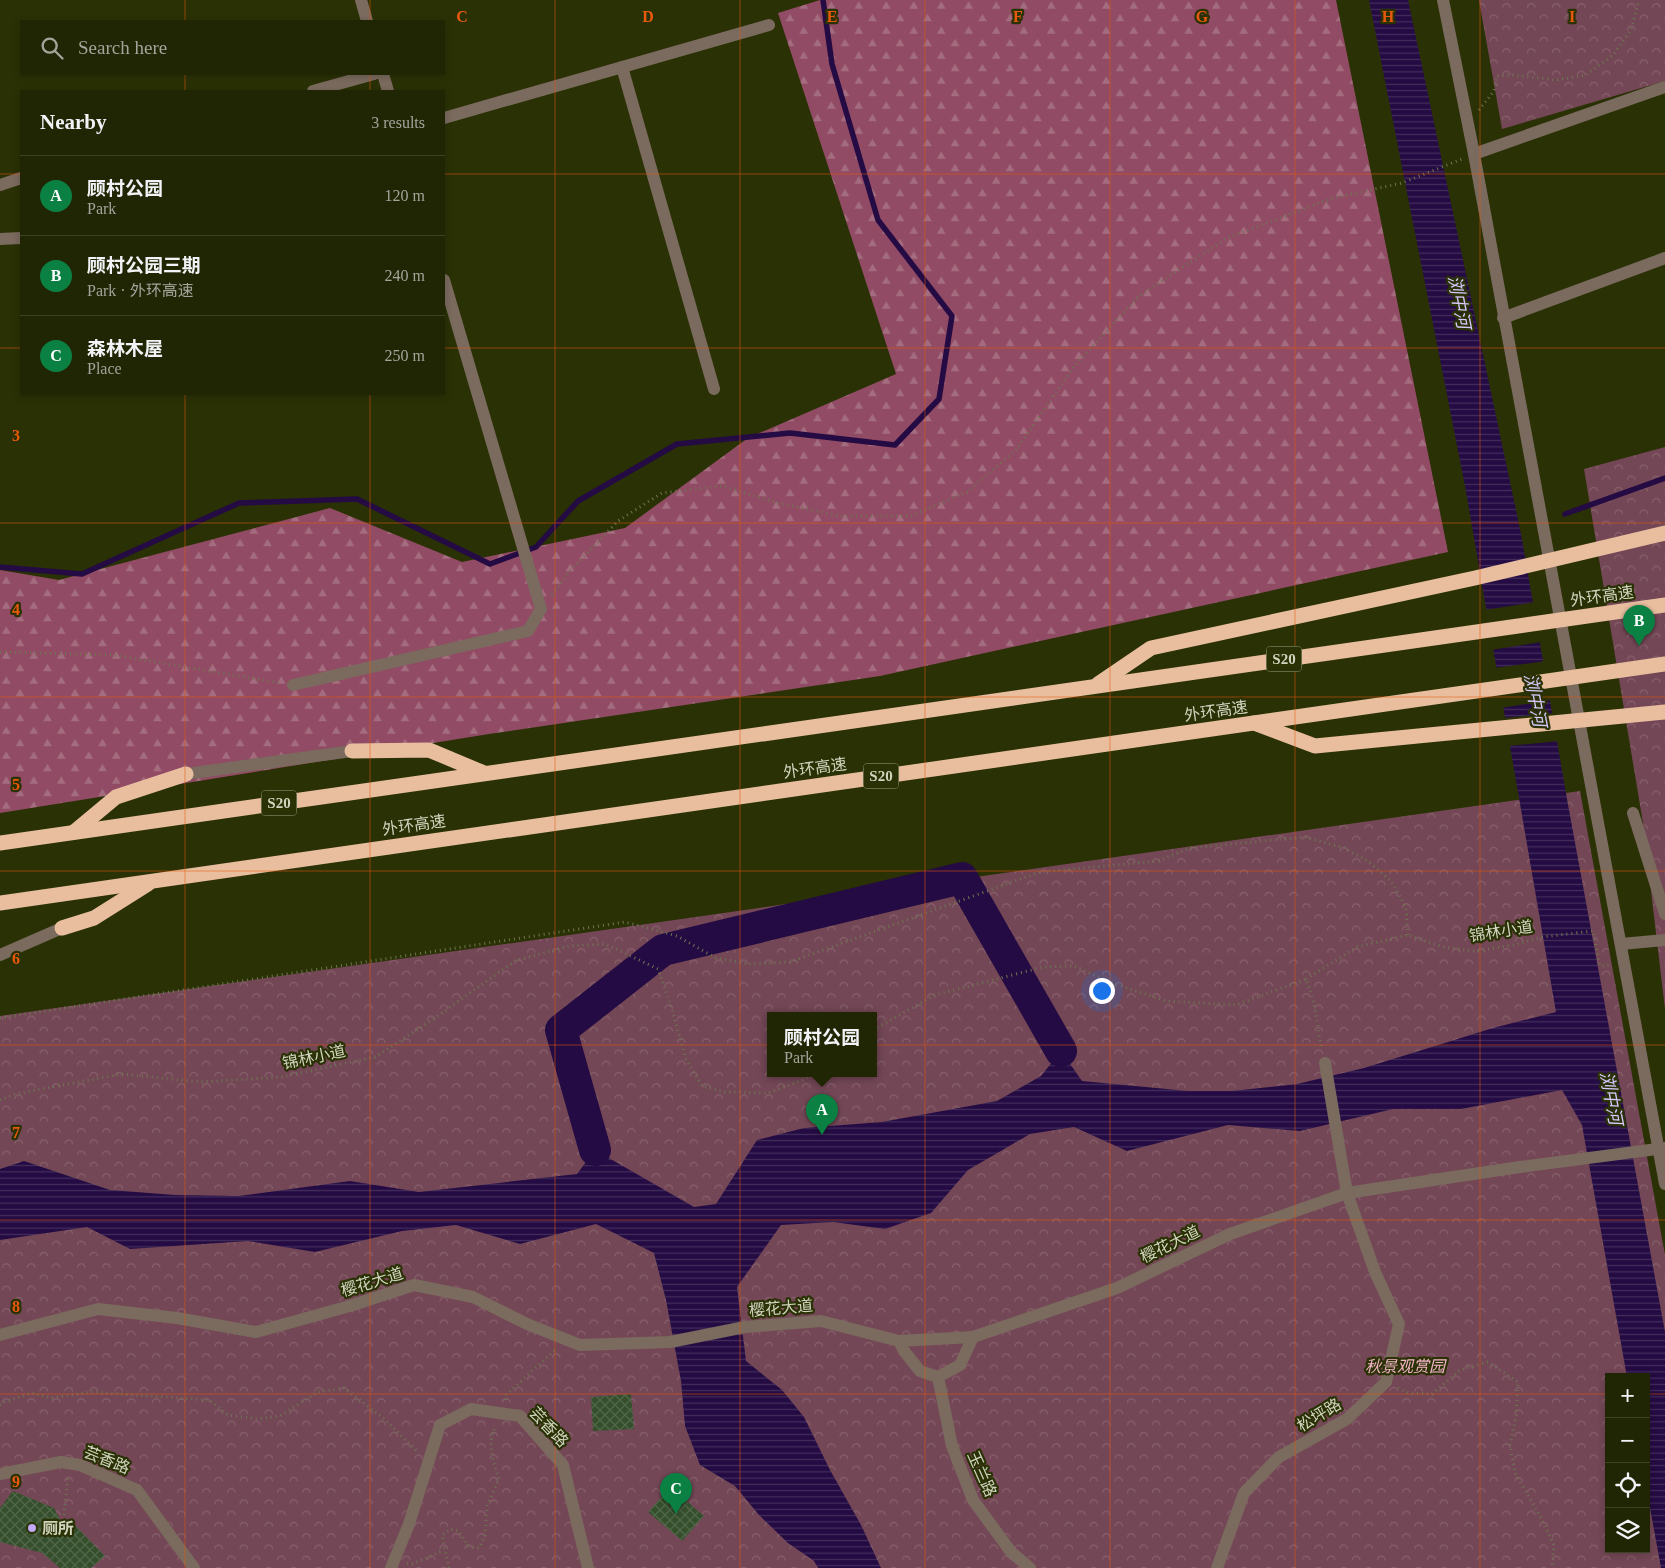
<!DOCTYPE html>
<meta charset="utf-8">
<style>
body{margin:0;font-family:"Times New Roman","Noto Sans SC",serif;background:#282d0e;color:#f1f3f6}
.controls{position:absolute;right:15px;bottom:15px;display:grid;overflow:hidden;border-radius:0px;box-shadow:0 2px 8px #0003}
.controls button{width:45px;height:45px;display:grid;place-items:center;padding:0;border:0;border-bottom:1px solid #3d4226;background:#202504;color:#f1f3f6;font:25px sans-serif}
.you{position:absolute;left:1101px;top:990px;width:18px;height:18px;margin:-12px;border:4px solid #fff;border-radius:50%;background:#1a73e8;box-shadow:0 0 0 8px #1a73e833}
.badge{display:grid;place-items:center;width:32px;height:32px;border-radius:50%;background:#0b8043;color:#fff;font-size:16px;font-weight:700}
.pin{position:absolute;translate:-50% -41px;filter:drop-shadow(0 1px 2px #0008)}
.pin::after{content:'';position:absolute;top:26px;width:18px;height:15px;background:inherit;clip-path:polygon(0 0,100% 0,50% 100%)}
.popup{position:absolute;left:767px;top:1012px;width:110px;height:65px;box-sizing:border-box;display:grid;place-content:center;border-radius:0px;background:#202504;filter:drop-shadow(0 1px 4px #0005);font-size:16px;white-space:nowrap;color:#a2a59a}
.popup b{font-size:19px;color:#f1f3f6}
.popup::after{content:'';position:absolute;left:50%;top:100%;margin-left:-10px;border:10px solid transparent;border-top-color:#202504}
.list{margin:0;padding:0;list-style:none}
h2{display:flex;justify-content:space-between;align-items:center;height:65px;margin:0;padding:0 20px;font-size:21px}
h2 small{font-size:16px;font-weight:400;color:#a2a59a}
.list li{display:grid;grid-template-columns:32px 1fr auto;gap:15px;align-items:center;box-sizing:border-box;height:80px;padding:0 20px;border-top:1px solid #3d4226}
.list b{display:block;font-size:19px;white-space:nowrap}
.list p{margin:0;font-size:16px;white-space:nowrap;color:#a2a59a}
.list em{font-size:16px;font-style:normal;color:#a2a59a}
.icon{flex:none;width:28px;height:28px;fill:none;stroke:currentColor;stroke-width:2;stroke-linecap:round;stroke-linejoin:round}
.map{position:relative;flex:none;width:1665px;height:1568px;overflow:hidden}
.search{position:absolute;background:#202504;box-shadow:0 2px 8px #0003;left:20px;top:20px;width:425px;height:55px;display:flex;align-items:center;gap:12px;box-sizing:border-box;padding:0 18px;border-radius:0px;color:#a2a59a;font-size:19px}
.panel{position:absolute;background:#202504;box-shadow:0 2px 8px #0003;left:20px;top:90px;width:425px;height:305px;border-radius:0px}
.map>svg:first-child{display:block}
.forest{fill:url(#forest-firs)}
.park{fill:url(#park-crowns);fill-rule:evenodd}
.water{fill:url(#water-rules)}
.pier{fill:#2a3105}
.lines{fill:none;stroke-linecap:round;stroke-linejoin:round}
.stream{stroke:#240b43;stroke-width:5.5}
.river{stroke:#240b43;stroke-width:32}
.building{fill:url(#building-cross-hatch)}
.path{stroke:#6e7551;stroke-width:3;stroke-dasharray:1 4;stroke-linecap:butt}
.minor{stroke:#7b6a5e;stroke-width:12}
.highway{stroke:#e8be9f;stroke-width:15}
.grid{fill:none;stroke:#e8590c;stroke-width:1;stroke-opacity:0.55}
.poi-dot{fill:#c0a8f4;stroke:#2a3105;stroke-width:2}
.labels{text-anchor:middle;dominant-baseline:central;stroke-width:4.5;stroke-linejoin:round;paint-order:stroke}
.shield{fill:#2a3105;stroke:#9ea486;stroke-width:1}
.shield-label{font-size:15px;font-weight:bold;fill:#d0d5be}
.street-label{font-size:16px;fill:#d0d5be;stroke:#2a3105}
.park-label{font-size:16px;font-style:italic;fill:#f4b5c9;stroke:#2a3105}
.poi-label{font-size:16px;font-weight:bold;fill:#d0d5be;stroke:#2a3105;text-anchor:start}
.water-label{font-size:18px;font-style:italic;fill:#d8c8ff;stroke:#2a3105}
.grid-label{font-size:16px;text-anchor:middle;font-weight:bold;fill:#e8590c;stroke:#2a3105;stroke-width:4.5;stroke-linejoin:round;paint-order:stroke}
</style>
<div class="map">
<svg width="1665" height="1568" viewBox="0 0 1665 1568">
<defs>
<pattern id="forest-firs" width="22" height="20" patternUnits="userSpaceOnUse" patternTransform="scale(1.25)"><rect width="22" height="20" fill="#914b64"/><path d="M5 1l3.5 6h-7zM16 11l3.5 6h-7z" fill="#a46c7f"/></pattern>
<pattern id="park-crowns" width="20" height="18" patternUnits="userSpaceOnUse" patternTransform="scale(1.25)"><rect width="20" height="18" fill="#744756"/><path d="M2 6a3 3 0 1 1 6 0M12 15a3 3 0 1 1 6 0" fill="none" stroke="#87616c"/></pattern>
<pattern id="water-rules" width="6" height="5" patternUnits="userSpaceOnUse" patternTransform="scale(1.25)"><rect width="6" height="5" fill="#240b43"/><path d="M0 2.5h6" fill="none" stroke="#432e5c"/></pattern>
<pattern id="building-cross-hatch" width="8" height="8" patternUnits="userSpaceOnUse" patternTransform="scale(1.25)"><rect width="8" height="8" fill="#354f2c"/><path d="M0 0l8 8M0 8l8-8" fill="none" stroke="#516749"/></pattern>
</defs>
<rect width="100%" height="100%" fill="#2a3105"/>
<!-- forest -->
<path class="forest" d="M820,0h516l112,552 -568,124 -391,58 -489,79v-243l59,10 271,-72 132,54 163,-34 123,-90 148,-64 -118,-361z"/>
<!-- park -->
<g class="park">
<path d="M1479,0h186v81l-163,48z"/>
<path d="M1665,447v562l-22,-186 -59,-354z"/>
<path d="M1580,791l85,464v313h-1665v-552zM771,1016h102v58h-102zM1609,1377h37v172h-37z"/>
</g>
<!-- water -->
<path class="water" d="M1369,0h39l113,534 46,265 98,533v236h-4l-15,-82v-109h-19l-45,-252 -20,-35 -101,19h-68l-93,22 -72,-6 -101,26 -53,-24 -44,7 -62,36 -37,43 -46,16 -52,-7 -52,3 -44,62 9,74 36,29 22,27 26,53 31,55 20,43h-63l-4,-7 -26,-18 -29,-28 -24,-29 -35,-21 -15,-39 -4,-45 -15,-81 -12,-47 -58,-29 -76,20 -64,-19 -54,6 -87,21 -67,-11 -118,8 -43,-22 -87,13v-71l24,-8 86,29 65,5 64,1 111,-15 69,11 158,-18 18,-24 99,57 22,-3 41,-64 47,-12 78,-6 115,-21 44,-25 20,-25 21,30 106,10h44l65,-7 67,-16 129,-40 63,-16 -91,-526z"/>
<!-- pier -->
<g class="pier">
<path d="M1535,602l7,40 -51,8 -7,-40z"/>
<path d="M1546,661l6,39 -51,8 -7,-40z"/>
<path d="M1555,713l5,28 -52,5 -5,-28z"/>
</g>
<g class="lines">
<!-- stream -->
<g class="stream">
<path d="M1565,514l100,-36"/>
<path d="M0,567l82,7 157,-71 118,-4 133,65 46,-17 42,-46 99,-57 113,-11 105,12 44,-46 13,-83 -74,-96 -46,-156 -9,-64"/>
</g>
<!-- river -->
<path class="river" d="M595,1150l-34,-120 102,-80 299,-72 99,173"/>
</g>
<!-- building -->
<g class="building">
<path d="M631,1394l3,35 -41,2 -2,-34z"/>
<path d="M670,1487l34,29 -22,25 -34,-29z"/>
<path d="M13,1491l41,17 12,23 9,-6 30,31 -14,12h-31l-18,-15 -42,-11v-34z"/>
</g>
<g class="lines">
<!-- path -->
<g class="path">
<path d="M1479,110l15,-19 3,-15 15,-1 44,5 30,-5 28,-21 17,-24 8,-30"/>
<path d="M552,595l17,-23 49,-51 44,-28 60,-7 56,17 62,13h71l56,-24 49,-42 59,-85 64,-69 88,-58 103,-39 72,-16 60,-24"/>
<path d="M0,652l114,3 166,28"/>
<path d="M1306,979l51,-32 51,-12 35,12 32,4 39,-6 28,-8 51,-6 7,35 10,-1"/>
<path d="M0,1018l625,-96 52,14 39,22 33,6 41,-2 250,-90 118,-11 32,-13 115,-11 39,11 25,14 22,19 15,26 2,28"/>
<path d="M873,1030l62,-35 108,-28 31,-1 41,18 51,17 70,4 70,-26 7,20 9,51"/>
<path d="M0,1100l15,-6 106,-20 79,8 81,-5 94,-20 57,-37 83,-59 54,-15 36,-2 53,25 12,34 16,56 16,27 23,6 43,1 35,-13 9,-6"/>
<path d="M1398,1388l11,5 23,1 28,-24 28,-8 30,20 -2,35 -6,28 5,28 25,43 14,29 -2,23"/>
<path d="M505,1400l1,-5 49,-45"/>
<path d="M0,1405l4,-3 28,-9 20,5 39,-6 118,8 19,15 28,4 24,-3 38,-24 26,-4 38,29 36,35"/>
<path d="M64,1515l4,-37"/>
<path d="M407,1563l6,1 31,-14"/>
<path d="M449,1568l-7,-33 9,-6 8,2 9,15 11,2 6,-12 2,-30 12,-27c-6,-17 -12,-35 -4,-52"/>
</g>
<!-- minor -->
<g class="minor">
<path d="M361,0l6,21"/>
<path d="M1443,0l31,154 191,1030"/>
<path d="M622,67l92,322"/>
<path d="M383,74l5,17"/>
<path d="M313,91l61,-17"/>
<path d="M444,118l325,-93"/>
<path d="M1474,154l191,-67"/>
<path d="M0,185l21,-7"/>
<path d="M0,239l21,-1"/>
<path d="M1503,318l162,-60"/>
<path d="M293,685l235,-54 13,-22 -97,-329"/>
<path d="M186,774l166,-23"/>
<path d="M1633,813l32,101"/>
<path d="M1621,944l44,-4"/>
<path d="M0,955l62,-27"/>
<path d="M0,1335l98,-26 79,9 79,14 94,-26 64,-21 59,12 54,27 53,21 90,-3 75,-15 76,-6 78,20 5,10 16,20 18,6 22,-12 13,-28 144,-49 113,-54 117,-41 173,-26 145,-19"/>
<path d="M899,1341l74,-4"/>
<path d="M938,1377l14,69 21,54 38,52 19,16"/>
<path d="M0,1474l61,-12 19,3 57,25 57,78"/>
<path d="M391,1568l18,-44 31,-99 31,-16 49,7 43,49 25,103"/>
<path d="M1217,1568l27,-75 35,-36 68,-38 39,-37 13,-58 -24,-52 -28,-79 -22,-130"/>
</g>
<!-- highway -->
<g class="highway">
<path d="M1098,684l53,-36 324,-70 190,-45"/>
<path d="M1254,723l61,23 350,-34"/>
<path d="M352,751l77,-1 55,23"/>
<path d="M74,832l42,-35 70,-23"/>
<path d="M0,843l1665,-238"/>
<path d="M0,903l1665,-239"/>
<path d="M62,928l32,-10 54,-34"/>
</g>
</g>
<!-- grid -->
<path class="grid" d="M185,0v21M370,0v21M555,0v1568M740,0v1568M925,0v1568M1110,0v1568M1295,0v1568M1480,0v1568M185,74v17M370,74v17M0,174h21M444,174h1221M0,348h21M444,348h1221M185,394v1174M370,394v1174M0,523h1665M0,697h1665M0,871h1665M0,1045h1665M0,1220h1665M0,1394h1609M1646,1394h19"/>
<!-- markers -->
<circle class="poi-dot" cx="32" cy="1528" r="5"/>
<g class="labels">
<!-- shield labels -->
<g class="shield">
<rect x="1266.5" y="646.5" width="35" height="25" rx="4"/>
<rect x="863.5" y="763.5" width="35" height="25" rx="4"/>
<rect x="261.5" y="790.5" width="35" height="25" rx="4"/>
</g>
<g class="shield-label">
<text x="1284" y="659">S20</text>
<text x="881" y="776">S20</text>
<text x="279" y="803">S20</text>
</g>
<!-- street labels -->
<g class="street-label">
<text transform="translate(1602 596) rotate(-8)">外环高速</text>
<text transform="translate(1216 711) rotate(-8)">外环高速</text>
<text transform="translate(815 768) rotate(-8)">外环高速</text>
<text transform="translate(414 825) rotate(-8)">外环高速</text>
<text transform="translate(1501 931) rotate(-9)">锦林小道</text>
<text transform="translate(314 1057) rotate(-12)">锦林小道</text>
<text transform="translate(1170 1244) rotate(-26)">樱花大道</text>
<text transform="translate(372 1282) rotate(-17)">樱花大道</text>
<text transform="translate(781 1308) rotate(-5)">樱花大道</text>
<text transform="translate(1319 1415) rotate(-31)">松坪路</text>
<text transform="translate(549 1427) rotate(47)">芸香路</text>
<text transform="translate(107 1460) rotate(22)">芸香路</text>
<text transform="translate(982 1474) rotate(66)">玉兰路</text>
</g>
<!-- park labels -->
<g class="park-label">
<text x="1405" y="1366">秋景观赏园</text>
</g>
<!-- poi labels -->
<g class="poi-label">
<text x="42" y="1528">厕所</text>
</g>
<!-- water labels -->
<g class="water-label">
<text transform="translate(1459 302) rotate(79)">浏中河</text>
<text transform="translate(1535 700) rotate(79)">浏中河</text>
<text transform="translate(1611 1098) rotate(79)">浏中河</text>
</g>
</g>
<g class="grid-label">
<text x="462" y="22">C</text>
<text x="648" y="22">D</text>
<text x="832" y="22">E</text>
<text x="1018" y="22">F</text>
<text x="1202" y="22">G</text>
<text x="1388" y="22">H</text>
<text x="1572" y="22">I</text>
<text x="16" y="441">3</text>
<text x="16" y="615">4</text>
<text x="16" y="790">5</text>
<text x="16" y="964">6</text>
<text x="16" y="1138">7</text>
<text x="16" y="1312">8</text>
<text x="16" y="1487">9</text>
</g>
</svg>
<div class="controls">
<button>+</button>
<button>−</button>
<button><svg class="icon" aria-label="locate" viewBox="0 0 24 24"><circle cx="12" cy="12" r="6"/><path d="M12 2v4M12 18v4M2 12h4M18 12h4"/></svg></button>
<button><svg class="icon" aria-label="layers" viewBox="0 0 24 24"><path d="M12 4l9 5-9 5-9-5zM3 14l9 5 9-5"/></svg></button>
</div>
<div class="you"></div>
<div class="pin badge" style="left:822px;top:1135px">A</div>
<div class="popup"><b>顾村公园</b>Park</div>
<div class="pin badge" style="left:1639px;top:646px">B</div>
<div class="pin badge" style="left:676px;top:1514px">C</div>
<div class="search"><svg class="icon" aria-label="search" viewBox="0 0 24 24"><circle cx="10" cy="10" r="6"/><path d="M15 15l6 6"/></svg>Search here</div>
<section class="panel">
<h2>Nearby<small>3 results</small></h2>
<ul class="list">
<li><span class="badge">A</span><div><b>顾村公园</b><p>Park</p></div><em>120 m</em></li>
<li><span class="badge">B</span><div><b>顾村公园三期</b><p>Park · 外环高速</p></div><em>240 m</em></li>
<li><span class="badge">C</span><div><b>森林木屋</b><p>Place</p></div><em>250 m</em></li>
</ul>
</section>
</div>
